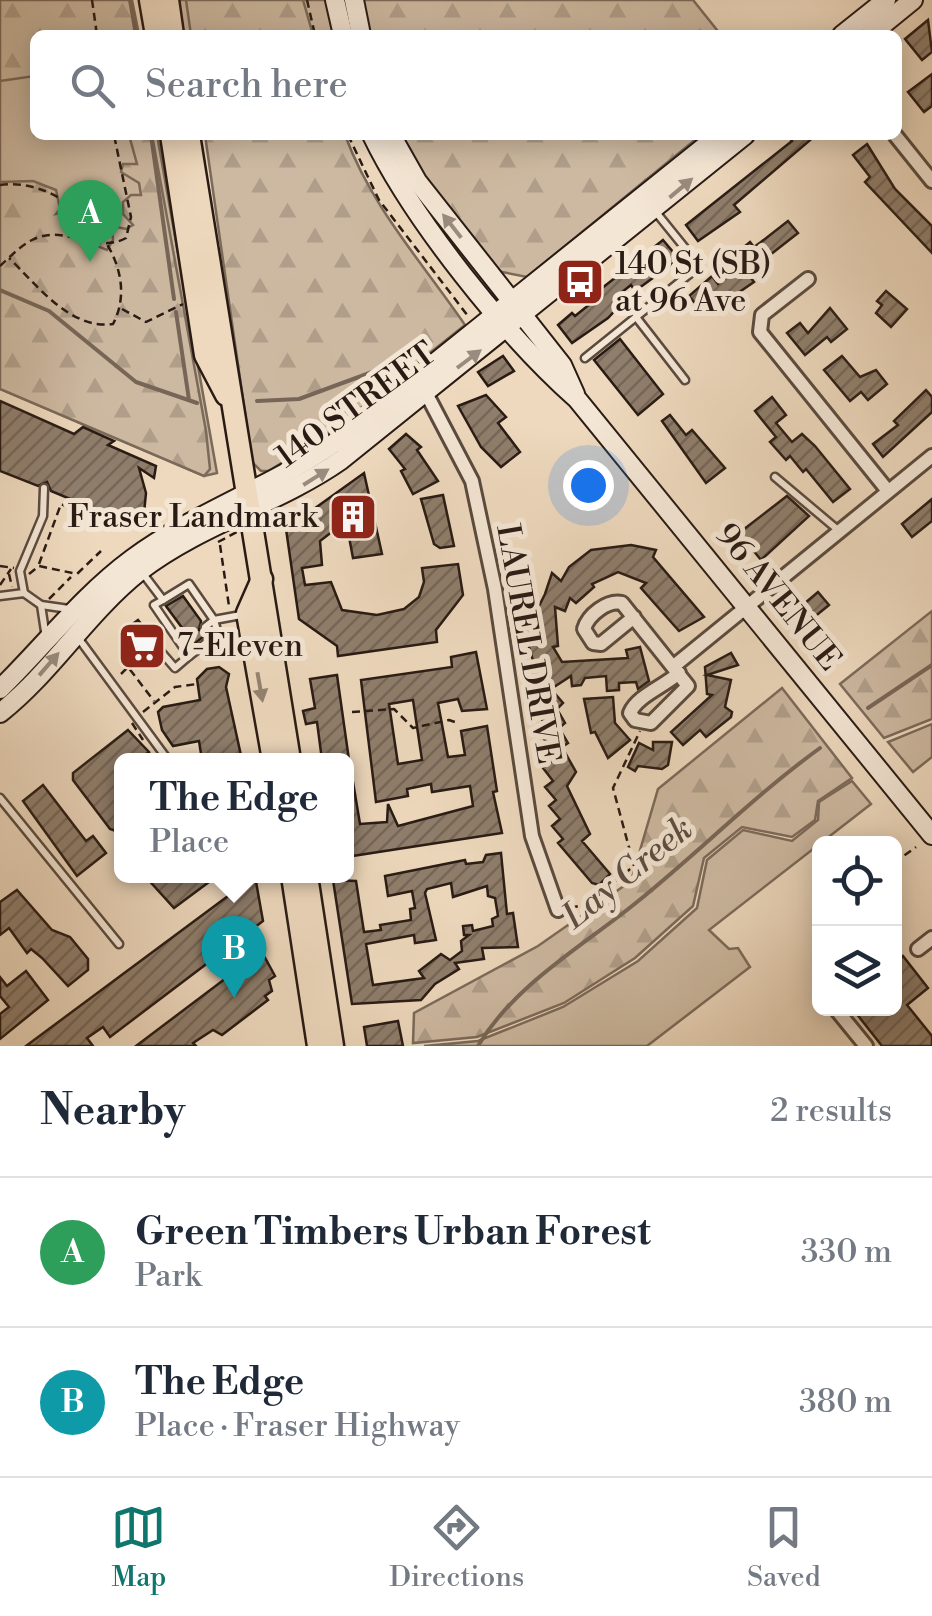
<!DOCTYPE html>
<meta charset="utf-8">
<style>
body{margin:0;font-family:"Libre Bodoni",serif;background:#f2f2f3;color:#1f2937}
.controls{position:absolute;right:30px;bottom:30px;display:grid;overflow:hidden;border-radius:15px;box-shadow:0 5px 25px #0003}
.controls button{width:90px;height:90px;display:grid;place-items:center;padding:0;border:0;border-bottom:2px solid #e0e1e3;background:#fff;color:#1f2937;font:50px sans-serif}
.you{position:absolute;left:588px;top:485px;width:35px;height:35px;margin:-25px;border:8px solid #fff;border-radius:50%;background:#1a73e8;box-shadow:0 0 0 15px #1a73e833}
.badge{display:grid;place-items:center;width:65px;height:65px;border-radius:50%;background:#0f766e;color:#fff;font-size:32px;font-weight:700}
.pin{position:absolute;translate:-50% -82px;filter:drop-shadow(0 2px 5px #0008)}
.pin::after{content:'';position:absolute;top:52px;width:35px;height:30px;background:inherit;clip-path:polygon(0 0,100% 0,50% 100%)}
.popup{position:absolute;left:114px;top:753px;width:240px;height:130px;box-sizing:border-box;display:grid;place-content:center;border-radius:15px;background:#fff;filter:drop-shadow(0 2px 8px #0005);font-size:32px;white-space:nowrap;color:#747a83}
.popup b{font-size:38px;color:#1f2937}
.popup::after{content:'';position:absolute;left:50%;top:100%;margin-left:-20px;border:20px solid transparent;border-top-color:#fff}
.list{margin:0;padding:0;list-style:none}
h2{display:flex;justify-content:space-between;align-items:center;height:130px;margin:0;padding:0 40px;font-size:42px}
h2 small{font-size:32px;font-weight:400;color:#747a83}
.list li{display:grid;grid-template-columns:65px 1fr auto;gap:30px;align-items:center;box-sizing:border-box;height:150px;padding:0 40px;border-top:2px solid #e0e1e3}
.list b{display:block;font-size:38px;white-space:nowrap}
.list p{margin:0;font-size:32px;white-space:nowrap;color:#747a83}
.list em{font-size:32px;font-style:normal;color:#747a83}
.icon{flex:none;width:55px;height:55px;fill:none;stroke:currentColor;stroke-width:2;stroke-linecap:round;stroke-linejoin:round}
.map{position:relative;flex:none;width:932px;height:1046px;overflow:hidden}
.search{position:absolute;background:#fff;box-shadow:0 5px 25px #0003;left:30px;right:30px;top:30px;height:110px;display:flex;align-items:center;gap:25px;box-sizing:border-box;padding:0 35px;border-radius:15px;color:#747a83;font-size:38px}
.sheet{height:430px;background:#fff}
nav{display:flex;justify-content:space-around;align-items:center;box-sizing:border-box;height:140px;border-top:2px solid #e0e1e3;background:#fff;font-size:28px;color:#747a83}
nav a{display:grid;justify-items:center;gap:5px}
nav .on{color:#0f766e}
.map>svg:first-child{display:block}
.green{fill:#cdb9a1;stroke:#7b6a5a;stroke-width:2.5}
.forest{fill:url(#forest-firs);stroke:#7b6a5a;stroke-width:2.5}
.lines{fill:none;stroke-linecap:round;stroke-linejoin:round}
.stream{stroke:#776657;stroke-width:4}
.building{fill:url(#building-hatch);stroke:#291b14;stroke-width:2.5;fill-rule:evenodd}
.lane-casing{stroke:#5a4a3e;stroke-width:11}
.street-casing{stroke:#5a4a3e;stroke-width:18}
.secondary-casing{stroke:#291b14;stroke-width:22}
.primary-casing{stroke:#291b14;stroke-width:25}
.path{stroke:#291b14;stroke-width:2.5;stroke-dasharray:8 5;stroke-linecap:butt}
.lane{stroke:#f4e6d5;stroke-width:6}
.street{stroke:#f4e6d5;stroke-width:12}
.secondary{stroke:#f4e6d5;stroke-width:18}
.primary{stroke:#eed9be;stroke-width:20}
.oneway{fill:#998b7e}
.oneway2{fill:#958472}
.labels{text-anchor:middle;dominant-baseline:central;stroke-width:10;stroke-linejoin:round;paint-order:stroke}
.poi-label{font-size:32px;fill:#291b14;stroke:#f4e6d5;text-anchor:start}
.street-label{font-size:32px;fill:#291b14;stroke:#f4e6d5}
.water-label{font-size:35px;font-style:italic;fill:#5d4d41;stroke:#f4e6d5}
</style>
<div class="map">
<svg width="932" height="1046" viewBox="0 0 932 1046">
<defs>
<pattern id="forest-firs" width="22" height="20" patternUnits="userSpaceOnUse" patternTransform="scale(2.5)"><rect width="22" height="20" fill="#cdb9a1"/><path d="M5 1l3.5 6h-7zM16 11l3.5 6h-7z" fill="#b09e8a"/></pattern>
<pattern id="building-hatch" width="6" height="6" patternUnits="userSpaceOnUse" patternTransform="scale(2.5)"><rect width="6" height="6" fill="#8f7e6c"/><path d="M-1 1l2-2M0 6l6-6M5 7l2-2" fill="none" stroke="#756658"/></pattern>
</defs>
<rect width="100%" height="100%" fill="#eed9be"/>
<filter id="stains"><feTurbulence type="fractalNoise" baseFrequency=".002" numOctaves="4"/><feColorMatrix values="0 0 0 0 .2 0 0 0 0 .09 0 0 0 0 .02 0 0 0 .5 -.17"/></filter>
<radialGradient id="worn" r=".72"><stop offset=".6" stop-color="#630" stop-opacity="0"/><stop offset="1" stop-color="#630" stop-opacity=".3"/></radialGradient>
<!-- green -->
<g class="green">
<path d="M0,0h132l7,35h-104v100h122l60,338 -13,3 -204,-87z"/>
<path d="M171,0h158l7,35h-159z"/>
<path d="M932,724v33l-19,15 -25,-30z"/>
<path d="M852,781l19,23 -162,126 20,19 9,-1 12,19 -103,79h-223l54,-5 85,-34 75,-46 59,-53 10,-48 36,-30 49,11 26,-21 1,-18z"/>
</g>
<!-- forest -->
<g class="forest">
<path d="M0,0h130l6,35h-101v41l-35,5z"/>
<path d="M186,0h117l10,35h-122z"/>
<path d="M361,0h332l28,35h-352z"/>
<path d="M129,135h23l54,296 4,38 -6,7 -204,-87v-207l33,-1 23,9 4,19 -4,5 17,-3 19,22 -10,7 25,10 6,-10 -1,-14 14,3 7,-4 -10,-11v-12l8,-7h10l-2,-12 -18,-11 2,-8h14z"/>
<path d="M205,135h140c27,73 77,127 120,190l-128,102 -68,44h-8l-9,-9z"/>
<path d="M399,135h302l-174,142 -30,-6 -77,-101z"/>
<path d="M932,611v108l-48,19 -44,-54z"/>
<path d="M782,688l70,90 -34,23 -3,19 -23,17 -50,-10 -38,31 -11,48 -58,52 -71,45 -87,34 -64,6 1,-30 124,-67 93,-65 27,-92z"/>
</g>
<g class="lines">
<!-- stream -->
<g class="stream">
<path d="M130,0l6,35"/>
<path d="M151,135l23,164"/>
<path d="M0,290l49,21 87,71 61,21"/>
<path d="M176,312l13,88"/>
<path d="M257,401l42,-2 76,-28"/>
<path d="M868,708l64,-43"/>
<path d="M478,1046c36,-61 105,-100 159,-144 62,-50 118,-107 183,-154"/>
</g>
</g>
<!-- building -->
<g class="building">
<path d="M928,20l4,32 -10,8 -17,-21z"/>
<path d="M932,74v32l-8,6 -16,-20z"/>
<path d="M787,135h29l-82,70 6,7 -42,29 -12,-16 106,-84z"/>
<path d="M867,144l28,45 37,37v27l-67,-71 5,-5 -17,-22z"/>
<path d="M788,221l10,12 -51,40 7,9 -35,24 -4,-5 -13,10 -13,-15 23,-20 6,8 15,-12 -6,-7 11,-13 12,-10 4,5 7,-5z"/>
<path d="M663,240l16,19 -44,32 -4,-6 -14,11 5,7 -14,15 -36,25 -14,-18 14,-12 3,3 20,-16 -3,-4z"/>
<path d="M886,291l21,18 -16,18 -15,-14 6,-8 -5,-4z"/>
<path d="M830,308l17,21 -16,13 -4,-5 -22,18 -18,-22 13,-10 8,10z"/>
<path d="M620,339l43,55 -25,21 -44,-55z"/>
<path d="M503,356l11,15 -26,15 -10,-14z"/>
<path d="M842,356l18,21 16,-7 11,14 -19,16 -7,-8 -11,9 -26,-31z"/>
<path d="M926,390l6,7v15l-49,45 -10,-13 25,-19 -4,-4z"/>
<path d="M486,395l20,22 -8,6 22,29 -19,15 -20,-20 -23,-41z"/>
<path d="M772,397l14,18 -10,8 16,19 10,-8 13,12 35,43 -17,13 -27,-33 -3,3 -13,-16 -4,4 -16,-18 6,-5 -21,-26z"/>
<path d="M0,401l74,33 9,-7 31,14 -6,4 48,21 -2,12 -15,-10 7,25 -2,20 -8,-2 -6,15 -21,-3 -13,-6 3,-6 -48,-20 -4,-9 -9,4 -38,-15z"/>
<path d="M670,415l16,20 6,-5 33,38 -19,15 -44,-62z"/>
<path d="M406,434l15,13 -4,3 21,31 -25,13 -12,-23 4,-2 -16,-20z"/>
<path d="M364,473l18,81 -29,4 -7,-37 -26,20 2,24 -20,3 3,17 26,-3 11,28 35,5 27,-6 15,-12 5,-15 -2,-14 36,-4 5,31 -27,35 1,12 -99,14 -1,-10 -38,-27 -13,-90z"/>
<path d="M443,495l11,51 -14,2 -6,-4 -13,-45z"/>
<path d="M787,496l22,20 -48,44 -22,-27z"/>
<path d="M932,499v22l-20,16 -10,-13z"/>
<path d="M631,545l25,5 -3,7 51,60 -25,14 -38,-43 5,-5 -28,-11 -26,12 2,3 -18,16 -6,-5 -5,13 -10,-4 3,39 -5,1 9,15 66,-4 -2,-8 14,-3 9,34 -11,8 -2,-7 -17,1v7l-12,1 -1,-15 -21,2 -4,7 -9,1 -1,-10 -20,13 12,14 -6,6 8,14 -6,5 9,15 -6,4 14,25 -9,14 23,48 -8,7 28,33 -11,11 -7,-2 -34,-40 5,-4 -11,-13 8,-7 -11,-13 7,-6 -11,-13 8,-6 -10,-13 14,-11 -20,-28 8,-6 -11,-12 8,-6 -11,-14 7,-6 -10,-17 6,-4 -11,-37 4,-15 11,-4 7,-14 7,-21 9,8 8,-14 22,-17z"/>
<path d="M818,592l11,13 -27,22 -10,-13z"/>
<path d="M183,596l18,25 -2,9 9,3 -14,11 -28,-38z"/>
<path d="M138,620l18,22 -15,14 -19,-24z"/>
<path d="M476,652l11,57 -25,2 -4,-12 -20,4 10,54 17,-2 -4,-24 26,-5 10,65 -4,1 9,41 -156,24v-81h6l8,48 27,-2 1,-18 10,22 75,-20 -3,-20 -38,6 -1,-8 -24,5 1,7 -32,6 -15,-122 91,-13 -1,-10zM413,700l9,60 -24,4 -9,-60z"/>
<path d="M731,653l7,12 -31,10 24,5 -6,27 7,5 -1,5 -25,20 -6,-7 -17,15 -12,-13 41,-37 -5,-1 -2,-27z"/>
<path d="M219,667l10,7 -3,13 16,73h-40l-3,-19 -26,5 -11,-16 -4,-18 5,-5 37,-7 -3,-21 10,-10z"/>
<path d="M337,675l12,85h-27l-5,-38 -11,2 -3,-13 12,-3 -5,-29z"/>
<path d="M613,697l2,26 15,17 -22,18 -13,-26 -4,1 -7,-34z"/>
<path d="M128,730l21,22 -4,3 5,5h-28v67l-6,4 -6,-2 -37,-49v-7z"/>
<path d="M653,742h19l-4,23 -6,4 -24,-3 -3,5 -7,-4 11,-24 14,7z"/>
<path d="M43,785l43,56 7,-5 13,17 -29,23 -54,-75z"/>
<path d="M501,853l6,61 6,-1 5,34 -36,1 2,11 -29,4 4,6 -24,15 -14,16 -69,4 -19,-124 23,1 8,51 17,-2 -1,-5 31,-5 -1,-11 5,-1 -3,-17 -24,5 -3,-20 80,-16 1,4 17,-2 3,-7zM451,883l2,14 34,-11 1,10 7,2 3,18 -6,3 1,7 -20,5 -1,-6 -9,1 1,9h5l-8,6 1,10 -12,9 -9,-6 -22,17 5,7 -51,7 -7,-41 48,-9 1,8 21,-3 -11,-47 2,-4z"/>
<path d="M145,876h72l-43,32z"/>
<path d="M255,876l8,45 -153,116 -7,-10 -16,11 6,8h-67z"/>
<path d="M17,890l35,40 18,7 18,22v11l-20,16 -26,-28 -11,-9 -4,4 -18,-25 -9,7v-33z"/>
<path d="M258,954h5l12,22 -6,4 3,11 -7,5 3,4 -46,35 -9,-5 -20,13 3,3h-60z"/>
<path d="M903,956l25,32 -21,17 25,31v10h-50l-30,-38h42v-45z"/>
<path d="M26,971l22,29 -48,39v-25l9,-7 -9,-11v-19l7,9z"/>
<path d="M398,1021l5,25h-36l-3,-19z"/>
</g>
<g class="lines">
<!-- lane casing -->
<g class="lane-casing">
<g id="lane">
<path d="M636,317l49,63"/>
<path d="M585,358l107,-86 1,-14 -38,-47"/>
<path d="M775,477l63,53"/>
<path d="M141,571l22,29 26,-16 25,36 27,-5"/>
<path d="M24,593l-4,-22 23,-55 1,-28"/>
<path d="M0,596l24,-3 17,12 28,4"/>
<path d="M163,600l-9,5 35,51 29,-22 -4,-14 -9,7"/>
<path d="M41,605l5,33"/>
<path d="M79,639l89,121"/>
<path d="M162,653l13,15 14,-12"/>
<path d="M0,798l119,146"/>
</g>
</g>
<!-- street casing -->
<g class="street-casing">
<g id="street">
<path d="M895,135l37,46"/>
<path d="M808,279l-46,36 -2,17 128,159"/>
<path d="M426,393l46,88 23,108 37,247 26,74"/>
<path d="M634,617l-33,27 -8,-1 -9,-14c4,-14 23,-29 38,-26l66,83 -37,37 -16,-3 -5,-7c7,-17 33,-26 49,-40"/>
<path d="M674,666l258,-210"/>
<path d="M918,949l14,-11"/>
<path d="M835,1008l31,38"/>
</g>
</g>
<!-- secondary casing -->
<g class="secondary-casing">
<g id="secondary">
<path d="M335,0l8,35"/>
<path d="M354,0l7,35"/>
<path d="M842,35l44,-35"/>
<path d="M870,35l43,-35"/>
<path d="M372,135c41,85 134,201 205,264l355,436"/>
<path d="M391,135l26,46 145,184 13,29"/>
<path d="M0,689c44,-43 82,-93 132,-130 65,-48 143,-73 208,-120l379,-304"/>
<path d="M0,713c52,-41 87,-100 140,-142 61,-47 138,-67 201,-111l404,-325"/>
</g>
</g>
<!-- primary casing -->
<g class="primary-casing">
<g id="primary">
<path d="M150,0l6,35"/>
<path d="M168,0l5,35"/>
<path d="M171,135l34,220 21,40"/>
<path d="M189,135l101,625"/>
<path d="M262,579l-15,34 26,147"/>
<path d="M292,876l26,170"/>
<path d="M307,876l26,170"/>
</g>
</g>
<!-- path -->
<g class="path">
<path d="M92,0l5,35"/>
<path d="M307,0l8,35"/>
<path d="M348,135l31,65 89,116"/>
<path d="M0,185c67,-10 147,75 113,139 -43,6 -76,-39 -104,-66"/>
<path d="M0,266c10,-9 20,-20 32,-26 33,-17 63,15 94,-2l5,-21 -17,-82"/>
<path d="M122,309l24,13 37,-18"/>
<path d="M109,522v3"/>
<path d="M218,542l19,-10"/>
<path d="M220,545l9,61"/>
<path d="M39,564l22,-60 8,4"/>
<path d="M0,566l14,2"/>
<path d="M9,574l3,13"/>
<path d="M29,574l10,-8 38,8 24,-23"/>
<path d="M0,585l11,-16"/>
<path d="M49,599l22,-22"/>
<path d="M121,674l7,-7 26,34"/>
<path d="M143,712l32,-25 22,-3"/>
<path d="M352,712l42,-3 19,19 36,-8 9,3"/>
<path d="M132,723l11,17"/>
<path d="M894,863l22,-16"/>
<path d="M570,908l17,-4 47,-38 -21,-78 27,-57"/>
</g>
<!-- lane -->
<use href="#lane" class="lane"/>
<!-- street -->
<use href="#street" class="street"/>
<!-- secondary -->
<use href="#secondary" class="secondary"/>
<!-- primary -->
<use href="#primary" class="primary"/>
</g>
<!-- one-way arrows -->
<defs><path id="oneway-solid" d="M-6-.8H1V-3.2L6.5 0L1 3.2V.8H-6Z" transform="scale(2.5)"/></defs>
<g class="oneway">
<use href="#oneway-solid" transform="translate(681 188) rotate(-40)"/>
<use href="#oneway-solid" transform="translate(452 226) rotate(-128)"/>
<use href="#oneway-solid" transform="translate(469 359) rotate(-37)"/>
<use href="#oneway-solid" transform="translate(316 477) rotate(-32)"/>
<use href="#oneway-solid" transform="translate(49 664) rotate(-49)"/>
</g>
<use class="oneway2" href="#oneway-solid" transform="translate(260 687) rotate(80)"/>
<!-- icons -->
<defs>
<g id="bus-square" transform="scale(2.5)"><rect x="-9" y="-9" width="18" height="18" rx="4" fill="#8f2418" stroke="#f4e6d5"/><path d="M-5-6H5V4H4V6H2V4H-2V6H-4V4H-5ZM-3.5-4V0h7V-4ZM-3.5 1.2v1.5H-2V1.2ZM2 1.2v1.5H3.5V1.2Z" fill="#fff"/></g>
<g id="building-square" transform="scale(2.5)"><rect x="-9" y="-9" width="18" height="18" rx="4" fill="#8f2418" stroke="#f4e6d5"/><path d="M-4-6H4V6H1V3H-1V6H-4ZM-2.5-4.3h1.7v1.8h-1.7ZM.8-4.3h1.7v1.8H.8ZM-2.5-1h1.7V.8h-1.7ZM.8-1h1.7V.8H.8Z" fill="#fff"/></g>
<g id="supermarket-square" transform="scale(2.5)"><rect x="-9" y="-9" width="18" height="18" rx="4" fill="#8f2418" stroke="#f4e6d5"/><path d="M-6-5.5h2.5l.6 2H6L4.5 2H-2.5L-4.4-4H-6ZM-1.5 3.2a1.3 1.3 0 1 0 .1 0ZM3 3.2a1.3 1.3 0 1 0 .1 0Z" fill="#fff"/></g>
</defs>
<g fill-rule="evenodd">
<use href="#bus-square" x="580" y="282"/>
<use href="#building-square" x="353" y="517"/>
<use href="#supermarket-square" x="142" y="646"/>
</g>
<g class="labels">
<!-- poi labels -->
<g class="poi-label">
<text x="615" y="264">140 St (SB)<tspan x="615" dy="37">at 96 Ave</tspan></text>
<text x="318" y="517" text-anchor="end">Fraser Landmark</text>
<text x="177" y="646">7-Eleven</text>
</g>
<!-- street labels -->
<g class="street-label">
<text transform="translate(356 405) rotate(-36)">140 STREET</text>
<text transform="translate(778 597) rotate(51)">96 AVENUE</text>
<text transform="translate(528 644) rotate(80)">LAUREL DRIVE</text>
</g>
<!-- water labels -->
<g class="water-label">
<text transform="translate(628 873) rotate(-39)">Lay Creek</text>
</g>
</g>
<rect width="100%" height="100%" filter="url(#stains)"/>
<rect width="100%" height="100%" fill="url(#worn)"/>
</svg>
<div class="controls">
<button><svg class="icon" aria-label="locate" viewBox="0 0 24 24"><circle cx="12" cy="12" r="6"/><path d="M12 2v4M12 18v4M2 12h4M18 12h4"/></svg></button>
<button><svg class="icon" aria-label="layers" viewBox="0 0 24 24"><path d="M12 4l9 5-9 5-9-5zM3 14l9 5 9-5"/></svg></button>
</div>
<div class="you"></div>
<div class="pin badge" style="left:90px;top:262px;background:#2e9e5b">A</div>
<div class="pin badge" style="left:234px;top:998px;background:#0f9aa8">B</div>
<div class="popup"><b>The Edge</b>Place</div>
<div class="search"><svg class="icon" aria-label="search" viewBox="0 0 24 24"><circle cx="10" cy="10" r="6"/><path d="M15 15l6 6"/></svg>Search here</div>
</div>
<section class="sheet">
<h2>Nearby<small>2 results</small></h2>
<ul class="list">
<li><span class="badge" style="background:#2e9e5b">A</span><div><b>Green Timbers Urban Forest</b><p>Park</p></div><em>330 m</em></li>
<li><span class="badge" style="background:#0f9aa8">B</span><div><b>The Edge</b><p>Place · Fraser Highway</p></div><em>380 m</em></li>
</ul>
</section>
<nav>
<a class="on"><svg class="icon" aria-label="map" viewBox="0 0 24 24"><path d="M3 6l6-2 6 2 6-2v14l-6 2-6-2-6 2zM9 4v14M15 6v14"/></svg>Map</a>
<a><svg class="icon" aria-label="directions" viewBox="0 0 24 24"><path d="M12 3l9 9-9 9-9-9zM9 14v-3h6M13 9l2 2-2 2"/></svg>Directions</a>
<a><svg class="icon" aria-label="saved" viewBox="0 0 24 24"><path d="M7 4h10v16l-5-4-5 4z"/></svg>Saved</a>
</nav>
